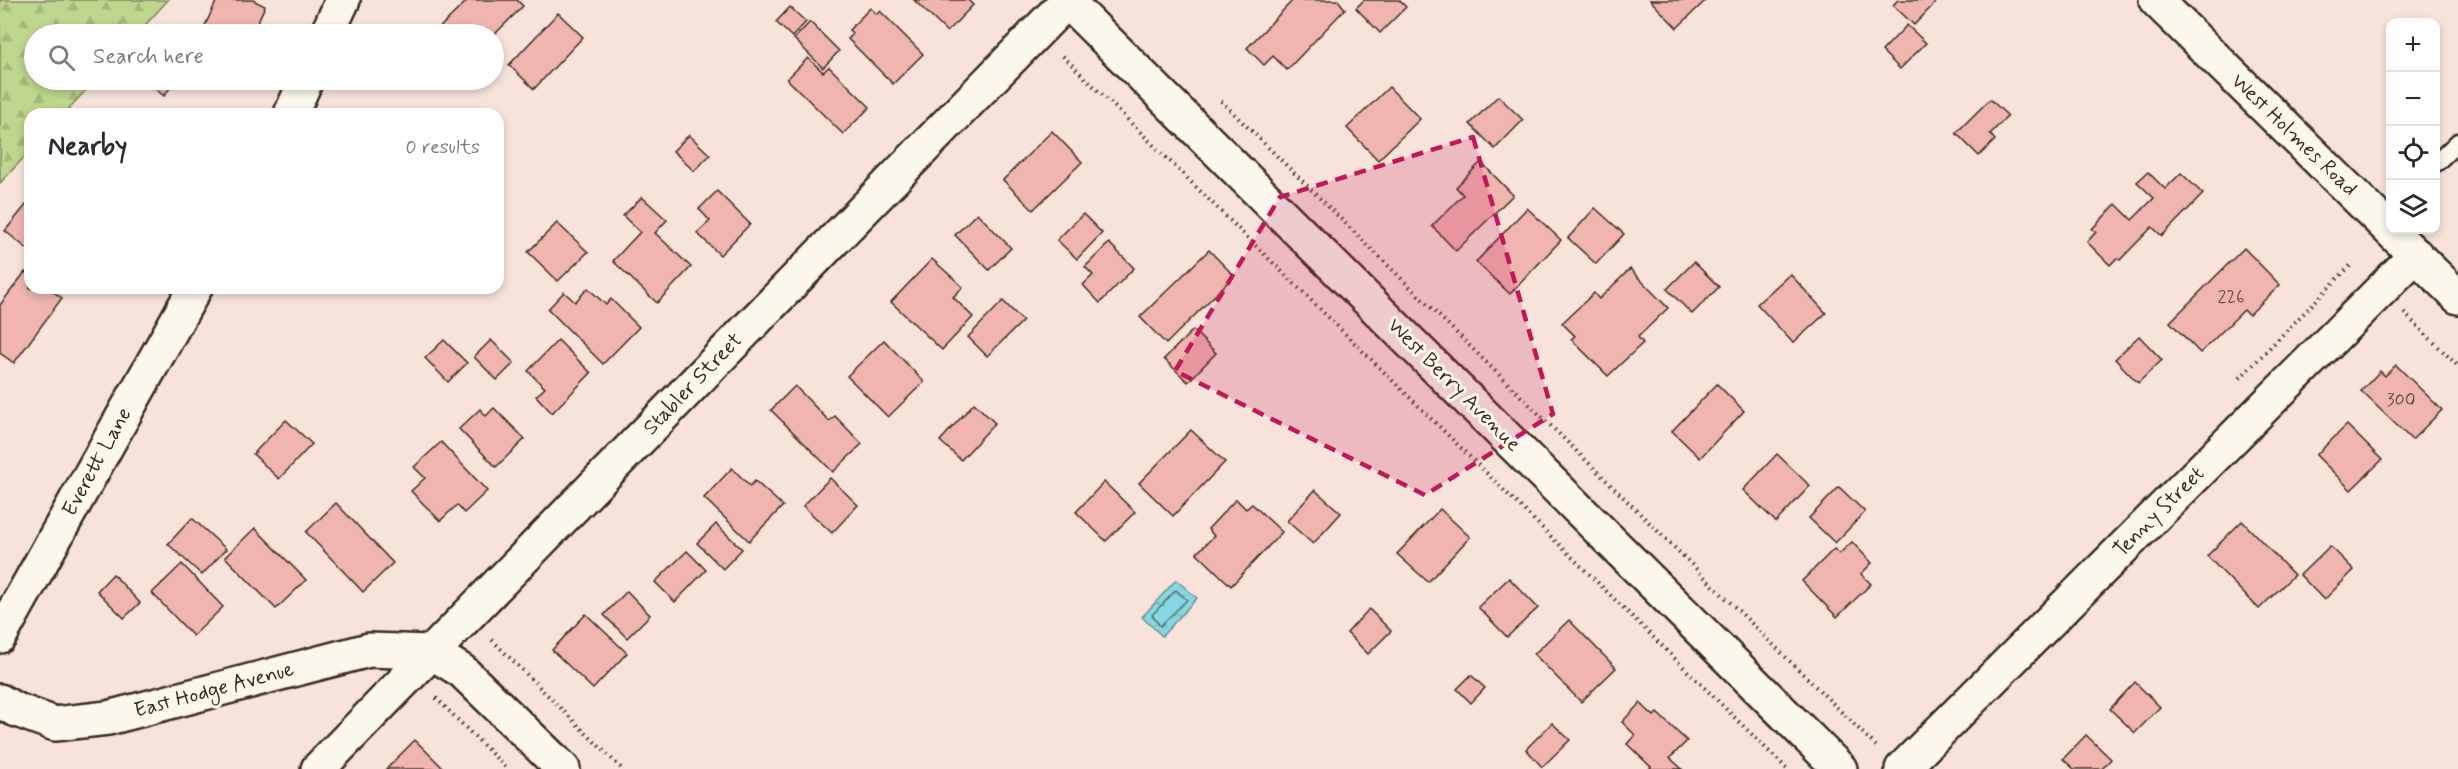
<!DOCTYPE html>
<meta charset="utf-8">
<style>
body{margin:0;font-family:Mynerve,sans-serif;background:#f7f7f7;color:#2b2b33}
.controls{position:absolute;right:18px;top:18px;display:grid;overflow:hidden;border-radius:12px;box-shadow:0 3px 9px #0003}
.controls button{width:54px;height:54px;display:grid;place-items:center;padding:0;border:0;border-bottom:2px solid #e1e1e2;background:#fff;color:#2b2b33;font:30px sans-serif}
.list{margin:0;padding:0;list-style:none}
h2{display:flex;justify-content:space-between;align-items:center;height:78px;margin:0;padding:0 24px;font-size:26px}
h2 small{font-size:20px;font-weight:400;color:#7c7c81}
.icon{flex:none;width:33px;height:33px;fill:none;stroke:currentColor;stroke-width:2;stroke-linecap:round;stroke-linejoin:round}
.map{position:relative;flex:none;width:2458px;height:769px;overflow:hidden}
.search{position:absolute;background:#fff;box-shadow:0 3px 9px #0003;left:24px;top:24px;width:480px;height:66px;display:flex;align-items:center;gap:15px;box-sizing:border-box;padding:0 21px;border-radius:33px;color:#7c7c81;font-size:22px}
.panel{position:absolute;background:#fff;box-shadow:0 3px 9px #0003;left:24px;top:108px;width:480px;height:186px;border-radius:18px}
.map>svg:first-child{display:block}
.forest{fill:url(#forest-firs);stroke:#7c8056;stroke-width:1.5}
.water{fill:url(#water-ripples);stroke:#699294;stroke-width:1.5}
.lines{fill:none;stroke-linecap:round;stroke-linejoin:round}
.shore{stroke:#59706c;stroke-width:1.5}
.building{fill:#f0b5af;stroke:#3b2a1e;stroke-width:1.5}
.lane-casing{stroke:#3b2a1e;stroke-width:21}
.street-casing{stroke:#3b2a1e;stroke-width:38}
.secondary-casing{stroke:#3b2a1e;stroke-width:38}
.path{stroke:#3b2a1e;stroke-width:4;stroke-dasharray:1.5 4.5;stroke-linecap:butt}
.lane{stroke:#fbf7ec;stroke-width:16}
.street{stroke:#fbf7ec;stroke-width:33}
.secondary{stroke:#fbf7ec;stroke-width:33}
.marked{fill:#c2185b;fill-opacity:0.2;stroke:#c2185b;stroke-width:4.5;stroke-dasharray:12 8;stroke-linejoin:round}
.labels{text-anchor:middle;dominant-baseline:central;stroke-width:6;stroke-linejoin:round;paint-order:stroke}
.number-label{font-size:18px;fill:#684d42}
.street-label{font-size:21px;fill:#3b2a1e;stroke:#fbf7ec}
</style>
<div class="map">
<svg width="2458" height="769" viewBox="0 0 2458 769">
<defs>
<pattern id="forest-firs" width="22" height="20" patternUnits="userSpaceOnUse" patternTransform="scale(1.5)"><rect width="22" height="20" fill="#bed68d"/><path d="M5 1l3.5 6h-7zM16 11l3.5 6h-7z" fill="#a4b879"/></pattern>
<pattern id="water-ripples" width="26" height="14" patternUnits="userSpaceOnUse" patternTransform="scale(1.5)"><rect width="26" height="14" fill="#87d8e2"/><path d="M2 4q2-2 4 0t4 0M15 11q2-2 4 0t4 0" fill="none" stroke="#75bac1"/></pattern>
</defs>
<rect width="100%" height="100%" fill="#f8e3da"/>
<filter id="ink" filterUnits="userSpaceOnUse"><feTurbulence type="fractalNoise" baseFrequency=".0167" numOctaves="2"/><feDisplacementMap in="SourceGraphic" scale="12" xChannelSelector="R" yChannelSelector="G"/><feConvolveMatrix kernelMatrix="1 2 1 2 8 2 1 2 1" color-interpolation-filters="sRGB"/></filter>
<g filter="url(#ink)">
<!-- forest -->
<path class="forest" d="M0,0h168l-31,34h-103v46h61l-31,34h-34v37l-30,32z"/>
<!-- water -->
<path class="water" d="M1176,580l21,18 -35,38 -20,-19z"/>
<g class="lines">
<!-- shore -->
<path class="shore" d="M1176,590l11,10 -27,26 -8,-11z"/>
</g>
<!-- building -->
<g class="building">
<path d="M217,0h36l12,6 -13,28h-51z"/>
<path d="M468,0h49l6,6 -29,29 -55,-1 -3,-3z"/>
<path d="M914,0h54l5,5 -26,27z"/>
<path d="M1293,0h45l7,9 -58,61 -14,-14 -9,9 -17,-17z"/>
<path d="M1364,0h35l7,7 -26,26 -24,-25z"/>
<path d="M1650,0h56l-29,28z"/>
<path d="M1898,0h40l-24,25 -21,-20z"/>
<path d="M790,7l16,15 -14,15 -16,-15z"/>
<path d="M870,8l7,6 3,-3 43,43 -30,30 -45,-45 5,-5 -4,-4z"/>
<path d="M558,13l25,24 -49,52 -25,-24z"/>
<path d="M810,22l29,29 -16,17 -29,-29z"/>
<path d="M1907,25l19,18 -26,26 -18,-18z"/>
<path d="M808,58l15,14 6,-5 41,40 -27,27 -56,-55z"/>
<path d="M144,80h25l5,3 -10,13z"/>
<path d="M1389,87l31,32 -42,41 -31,-32z"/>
<path d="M1498,96l25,24 -28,29 -25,-25z"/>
<path d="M1990,99l18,17 -18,18 5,6 -16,16 -23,-23z"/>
<path d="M1052,131l30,31 -49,48 -30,-30z"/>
<path d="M689,135l21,20 -16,16 -21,-20z"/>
<path d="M1481,162l32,33 -57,56 -24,-25 31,-31 -7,-8z"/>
<path d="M2148,172l17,17 16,-16 22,21 -41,42 -10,-9 -32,33 -3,-2 -7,7 -23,-23 9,-10 -4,-3 24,-25 16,16 22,-22 -17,-16z"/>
<path d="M717,191l33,33 -30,31 -23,-22 13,-12 -11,-12z"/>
<path d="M642,197l25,23 -12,13 36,34 -34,36 -44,-42 27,-29 -17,-16z"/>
<path d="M30,200v51l-25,-20z"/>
<path d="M1527,208l34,32 -51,54 -34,-32z"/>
<path d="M1595,208l29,26 -28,30 -28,-26z"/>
<path d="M977,213l34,35 -22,22 -34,-35z"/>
<path d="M1083,214l19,19 -25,26 -20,-19z"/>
<path d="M557,223l31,29 -30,29 -30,-29z"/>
<path d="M1109,243l25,25 -34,35 -17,-18 10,-10 -8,-8z"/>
<path d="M2244,248l36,37 -31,30 -5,-5 -44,43 -30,-31z"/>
<path d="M1209,250l25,26 -68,68 -26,-27z"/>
<path d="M932,259l31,28 -10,10 20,20 -31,33 -51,-48z"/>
<path d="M1694,262l25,25 -27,27 -25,-25z"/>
<path d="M1630,269l38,39 -30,29 5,6 -35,33 -37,-37 4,-3 -13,-13 32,-30 5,6z"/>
<path d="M25,272l5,3v13h18l14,10 -48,65 -14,-10v-48z"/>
<path d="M1790,274l36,39 -33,30 -36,-39z"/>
<path d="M588,288l18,17 5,-6 28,28 -36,37 -55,-55 16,-17 11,10z"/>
<path d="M1003,301l20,20 -36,35 -19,-19z"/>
<path d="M1193,330l23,23 -28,29 -24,-23z"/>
<path d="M2139,336l23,24 -24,23 -23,-24z"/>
<path d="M444,340l23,23 -19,19 -23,-24z"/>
<path d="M491,340l23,23 -17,17 -23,-23z"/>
<path d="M558,340l33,33 -39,40 -16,-17 9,-8 -17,-17z"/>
<path d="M884,340l40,42 -36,35 -41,-41z"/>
<path d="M2396,365l46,45 -30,30 -51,-49 19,-20 5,5z"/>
<path d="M1717,384l27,27 -44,47 -28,-27z"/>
<path d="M795,386l34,35 6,-5 27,28 -29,28 -62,-62z"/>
<path d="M974,403l21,20 -34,37 -21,-19z"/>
<path d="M494,408l31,31 -29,28 -37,-38 21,-20 6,7z"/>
<path d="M286,420l26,24 -33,35 -26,-25z"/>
<path d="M2347,425l35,35 -31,30 -35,-35z"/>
<path d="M1191,430l34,32 -52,54 -34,-33z"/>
<path d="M441,442l46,49 -23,22 -7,-8 -17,16 -29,-30 14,-13 -11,-11z"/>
<path d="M1777,454l33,32 -34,36 -33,-32z"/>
<path d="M732,468l18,18 5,-5 28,25 -34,35 -45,-43z"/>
<path d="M830,478l28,27 -26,28 -29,-27z"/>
<path d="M1104,482l31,30 -29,29 -30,-29z"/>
<path d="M1839,487l26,25 -30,31 -26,-25z"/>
<path d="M1315,490l26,23 -28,31 -26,-23z"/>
<path d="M1236,499l10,10 6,-5 30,28 -51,54 -34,-33 17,-17 -6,-7z"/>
<path d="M336,503l57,60 -30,29 -57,-60z"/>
<path d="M1440,509l30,28 -42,45 -31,-28z"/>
<path d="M192,518l34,31 -24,26 -34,-31z"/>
<path d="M2242,521l52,54 -35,34 -52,-53z"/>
<path d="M716,524l26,25 -19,20 -26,-26z"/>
<path d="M255,528l51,52 -30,29 -51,-52z"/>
<path d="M1852,542l20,21 -11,11 10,10 -34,33 -35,-36 32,-32 5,5z"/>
<path d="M2330,546l24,24 -30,30 -24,-25z"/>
<path d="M687,551l19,19 -31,32 -20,-20z"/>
<path d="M182,564l41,43 -30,29 -41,-43z"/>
<path d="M113,574l27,29 -16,15 -27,-27z"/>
<path d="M1509,578l29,30 -31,29 -29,-30z"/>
<path d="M627,591l23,24 -23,23 -23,-23z"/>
<path d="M1369,609l22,22 -23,23 -21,-21z"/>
<path d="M586,614l41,39 -34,36 -41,-39z"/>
<path d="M1569,620l47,48 -35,34 -47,-48z"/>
<path d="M1471,675l14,13 -14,15 -14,-14z"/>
<path d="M2135,682l25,25 -25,26 -25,-24z"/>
<path d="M1640,703l14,13 3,-3 30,28 -17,17 12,11h-33l2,-2 -24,-23 8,-9 -13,-13z"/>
<path d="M1552,723l18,17 -28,27 -16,-18z"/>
<path d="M2086,735l25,24 -9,10h-28l-11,-10z"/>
<path d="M415,740l29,29h-58z"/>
</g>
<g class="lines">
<!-- lane casing -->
<g class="lane-casing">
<path id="lane" d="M2436,163l22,-21"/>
</g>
<!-- street casing -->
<g class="street-casing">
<g id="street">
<path d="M1066,0l774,769"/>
<path d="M327,34l16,-34"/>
<path d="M291,114l15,-34"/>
<path d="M0,636l195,-348"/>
<path d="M0,701l14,8 41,15 53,-6 261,-68 62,2 31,19 101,98"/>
<path d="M318,769l750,-769"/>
<path d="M1902,769l514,-514"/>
</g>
</g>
<!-- secondary casing -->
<g class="secondary-casing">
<path id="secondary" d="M2156,0l302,297"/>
</g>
<!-- path -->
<g class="path">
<path d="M1063,56l724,713"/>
<path d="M1221,101l655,645"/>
<path d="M2404,313l54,53"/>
<path d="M2240,378l113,-115"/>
<path d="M492,640l130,129"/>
<path d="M436,698l71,71"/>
</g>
<!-- lane -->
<use href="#lane" class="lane"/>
<!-- street -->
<use href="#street" class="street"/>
<!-- secondary -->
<use href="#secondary" class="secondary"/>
</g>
</g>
<!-- marked area -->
<path class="marked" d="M1473,137l80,277 -128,81 -250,-124 105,-174z"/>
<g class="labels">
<!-- number labels -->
<g class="number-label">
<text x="2231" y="297">226</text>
<text x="2401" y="400">300</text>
</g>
<!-- street labels -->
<g class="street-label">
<text transform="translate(2294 135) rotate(44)">West Holmes Road</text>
<text transform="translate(693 384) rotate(-46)">Stabler Street</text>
<text transform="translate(1454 385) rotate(45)">West Berry Avenue</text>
<text transform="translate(97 462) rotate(-61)">Everett Lane</text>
<text transform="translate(2159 512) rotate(-45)">Tenny Street</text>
<text transform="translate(214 690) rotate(-15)">East Hodge Avenue</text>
</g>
</g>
</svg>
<div class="controls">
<button>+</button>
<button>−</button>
<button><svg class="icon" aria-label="locate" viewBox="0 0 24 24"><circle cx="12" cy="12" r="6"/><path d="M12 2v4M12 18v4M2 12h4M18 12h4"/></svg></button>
<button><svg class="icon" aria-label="layers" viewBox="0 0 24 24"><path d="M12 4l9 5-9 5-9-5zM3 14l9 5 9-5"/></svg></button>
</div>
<div class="search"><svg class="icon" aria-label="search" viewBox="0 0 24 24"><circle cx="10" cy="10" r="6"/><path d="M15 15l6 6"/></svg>Search here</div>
<section class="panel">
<h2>Nearby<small>0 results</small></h2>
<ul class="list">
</ul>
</section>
</div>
